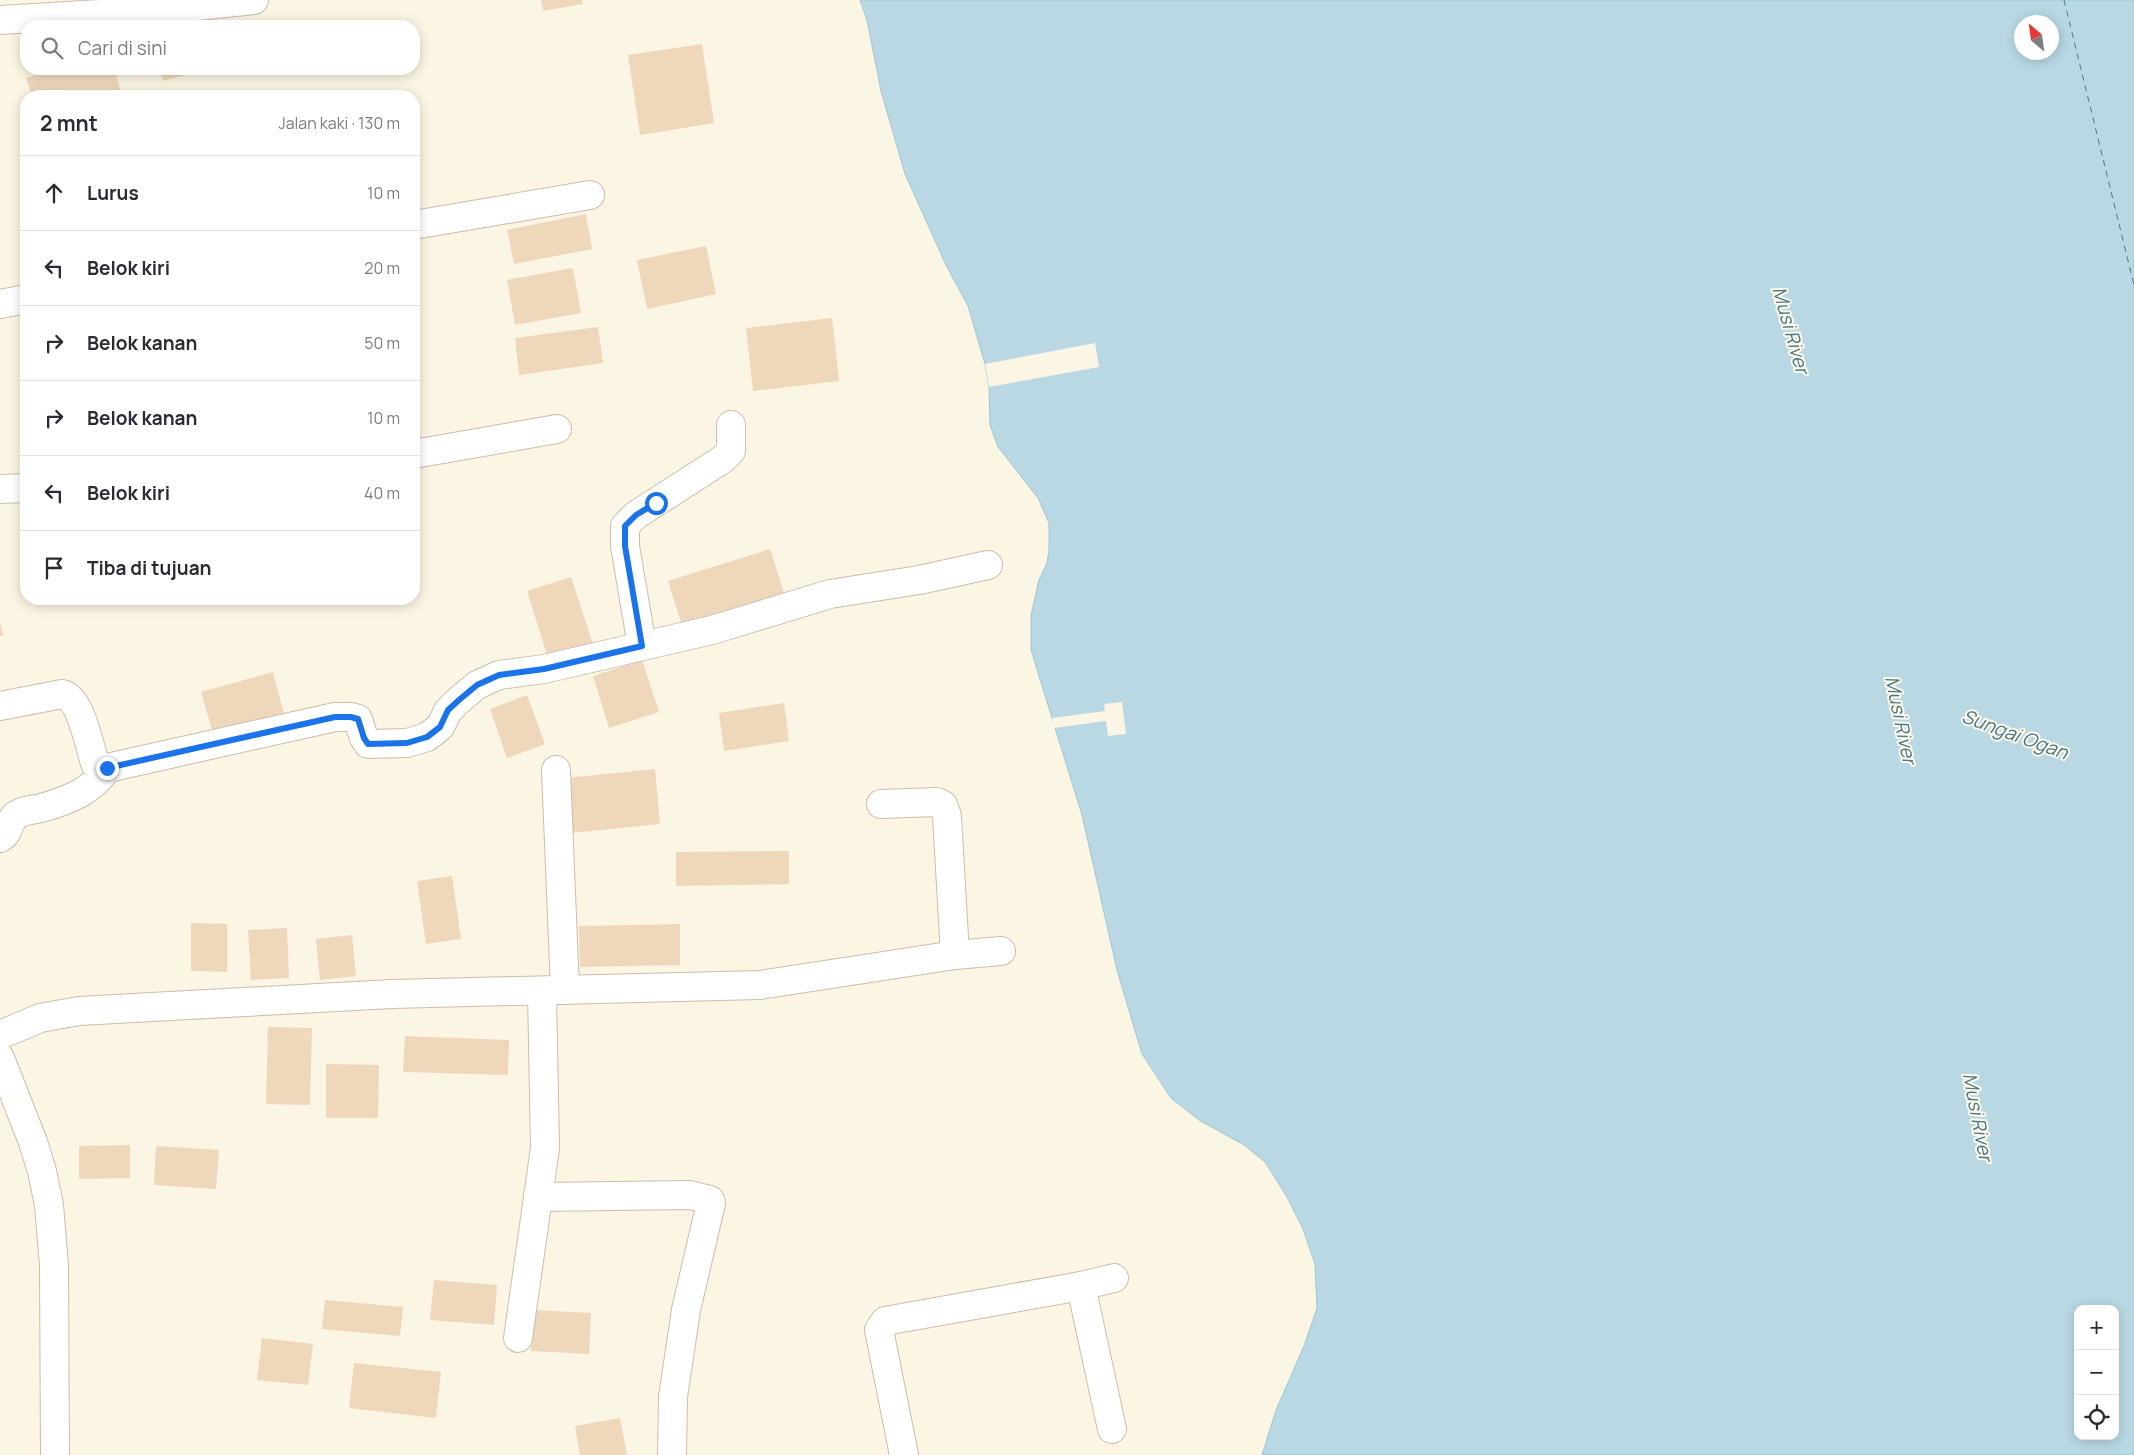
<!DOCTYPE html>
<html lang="id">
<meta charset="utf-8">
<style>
body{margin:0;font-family:Manrope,sans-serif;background:#f2f2f3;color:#2b2b33}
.controls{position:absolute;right:15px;bottom:15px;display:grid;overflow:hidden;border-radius:10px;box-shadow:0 2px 12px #0003}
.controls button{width:45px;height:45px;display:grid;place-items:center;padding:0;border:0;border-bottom:1px solid #e1e1e2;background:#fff;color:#2b2b33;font:25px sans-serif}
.compass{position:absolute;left:2014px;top:15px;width:45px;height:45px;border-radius:50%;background:#fff;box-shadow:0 2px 12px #0003;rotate:331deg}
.stop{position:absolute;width:15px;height:15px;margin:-11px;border:4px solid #1a73e8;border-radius:50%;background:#fff}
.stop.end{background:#1a73e8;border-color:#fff;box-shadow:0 1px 5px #0008}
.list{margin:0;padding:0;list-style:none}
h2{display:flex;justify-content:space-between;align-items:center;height:65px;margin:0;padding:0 20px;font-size:21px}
h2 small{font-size:16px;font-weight:400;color:#7c7c81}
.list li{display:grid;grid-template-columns:32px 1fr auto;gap:15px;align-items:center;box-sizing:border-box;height:75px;padding:0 20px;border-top:1px solid #e1e1e2}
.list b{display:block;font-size:19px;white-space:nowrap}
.list em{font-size:16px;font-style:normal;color:#7c7c81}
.icon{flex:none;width:28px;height:28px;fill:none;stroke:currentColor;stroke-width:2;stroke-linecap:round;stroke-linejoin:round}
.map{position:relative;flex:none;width:2134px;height:1455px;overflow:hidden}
.search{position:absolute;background:#fff;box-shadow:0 2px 12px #0003;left:20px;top:20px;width:400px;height:55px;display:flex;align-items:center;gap:12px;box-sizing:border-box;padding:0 18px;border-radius:20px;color:#7c7c81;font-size:19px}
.panel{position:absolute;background:#fff;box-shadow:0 2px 12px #0003;left:20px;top:90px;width:400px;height:515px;border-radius:20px}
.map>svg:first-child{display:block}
.water{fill:#b9d8e3;stroke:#9fc6d5;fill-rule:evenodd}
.pier{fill:#fbf5e3}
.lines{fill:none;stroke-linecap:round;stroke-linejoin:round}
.ferry{stroke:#48788b;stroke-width:1;stroke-dasharray:6 5;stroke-linecap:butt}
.building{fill:#efd7bc}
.minor-casing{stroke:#ccbdaa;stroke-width:30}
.tertiary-casing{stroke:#ccbdaa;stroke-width:30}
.minor{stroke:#fff;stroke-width:28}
.tertiary{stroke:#fff;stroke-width:28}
.route{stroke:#1a73e8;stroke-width:6}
.labels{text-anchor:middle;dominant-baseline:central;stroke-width:4;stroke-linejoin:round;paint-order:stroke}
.water-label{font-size:19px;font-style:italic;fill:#48788b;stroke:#fef9e9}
</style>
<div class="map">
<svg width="2134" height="1455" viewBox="0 0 2134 1455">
<rect width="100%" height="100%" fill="#fbf5e3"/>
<!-- water -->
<path class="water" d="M860,0h1274v1455h-872l14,-45 28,-64 13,-38 -2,-44 -12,-35 -16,-32 -22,-35 -21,-17 -45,-25 -28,-22 -29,-44 -25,-84 -35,-155 -51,-165v-35l8,-35 8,-17 2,-13v-27l-11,-25 -40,-51 -8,-22 -1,-38 -4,-23 -17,-58 -22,-41 -41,-91 -24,-83 -14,-71zM2022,22h30v30h-30zM2078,1309h37v127h-37z"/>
<!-- pier -->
<g class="pier">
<path d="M1095,343l4,24 -110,20 -4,-23z"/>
<path d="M1122,702l4,32 -18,2 -2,-15 -52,7 -2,-10 53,-7 -1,-7z"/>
</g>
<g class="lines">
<!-- ferry -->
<path class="ferry" d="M2064,0l70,285"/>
</g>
<!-- building -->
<g class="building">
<path d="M541,0h41l1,4 -40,7z"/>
<path d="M214,19l2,7h-27z"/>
<path d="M702,44l12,79 -74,12 -12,-80z"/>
<path d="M57,69h57l8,27h-90l-6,-18z"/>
<path d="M159,69h48l-44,12z"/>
<path d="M586,214l6,35 -78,15 -7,-34z"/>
<path d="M706,246l10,48 -69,15 -10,-49z"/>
<path d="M573,268l8,45 -66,12 -8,-45z"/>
<path d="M832,318l7,63 -86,10 -7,-63z"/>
<path d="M598,327l5,36 -84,12 -4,-37z"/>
<path d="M770,549l16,50 -102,33 -16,-51z"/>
<path d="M571,577l22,67 -45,14 -21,-67z"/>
<path d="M0,622l3,14h-3z"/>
<path d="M642,660l17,52 -50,16 -16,-52z"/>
<path d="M273,672l11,42 -71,19 -12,-41z"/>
<path d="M527,695l18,49 -38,14 -17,-49z"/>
<path d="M784,703l5,38 -65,10 -5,-38z"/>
<path d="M655,769l5,55 -89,9 -5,-55z"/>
<path d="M789,851v33l-113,2v-34z"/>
<path d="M452,876l9,63 -35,5 -9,-63z"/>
<path d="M191,923l36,1v48l-36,-1z"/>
<path d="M680,924v41l-100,2 -1,-41z"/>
<path d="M287,928l2,50 -38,2 -3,-50z"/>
<path d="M352,935l4,41 -36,4 -4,-41z"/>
<path d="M268,1027l44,1 -2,77 -44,-1z"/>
<path d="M405,1036l104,4 -1,35 -105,-3z"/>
<path d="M326,1064l53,1 -1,53h-52z"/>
<path d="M130,1145v33l-51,1v-33z"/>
<path d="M156,1146l63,4 -3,39 -62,-4z"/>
<path d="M434,1280l63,5 -3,40 -64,-5z"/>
<path d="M325,1300l78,7 -3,29 -78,-7z"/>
<path d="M533,1310l58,3 -2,41 -58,-3z"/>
<path d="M262,1338l51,6 -5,41 -51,-5z"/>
<path d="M354,1363l87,9 -5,46 -87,-10z"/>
<path d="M620,1418l7,37h-47l-5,-29z"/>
</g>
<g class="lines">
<!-- minor casing -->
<g class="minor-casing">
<g id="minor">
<path d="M0,20l150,-9 104,-11"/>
<path d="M414,225l176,-30"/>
<path d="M0,304l26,-5"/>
<path d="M414,454l143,-25"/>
<path d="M0,489l26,-1"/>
<path d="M642,646l-17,-100v-20l11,-11 87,-56 8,-8v-26"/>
<path d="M0,706l62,-12c19,4 27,51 33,69l4,5 4,1 232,-52h16l7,2 6,19 4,6 39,-1 20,-6 13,-10 8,-16 11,-11 18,-15 22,-10 45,-6 168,-39 118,-36 89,-14 69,-15"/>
<path d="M556,770l9,220"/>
<path d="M881,804l56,-2 6,3 4,11 8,139"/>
<path d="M0,838c10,-5 8,-15 15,-22 7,-6 18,-6 26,-8 26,-7 52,-17 66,-40"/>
<path d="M0,1035l40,-17 39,-7 313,-17 368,-9 195,-30 46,-4"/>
<path d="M538,1197l152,-2 20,5 1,3 -25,107 -13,87 -1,58"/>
<path d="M1081,1286l31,143"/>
<path d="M518,1338l27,-190 -3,-157"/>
<path d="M904,1455l-25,-125 6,-9 196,-35 33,-8"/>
</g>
</g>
<!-- tertiary casing -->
<g class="tertiary-casing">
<path id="tertiary" d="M0,1058l33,84 9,29 7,34 5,60 1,190"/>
</g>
<!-- minor -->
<use href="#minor" class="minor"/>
<!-- tertiary -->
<use href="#tertiary" class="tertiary"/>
</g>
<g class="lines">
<!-- route -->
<path class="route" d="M107,768l228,-51h16l7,2 6,19 4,6 39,-1 20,-6 13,-10 8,-17 11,-10 18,-15 22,-10 45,-6 98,-23 -17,-100v-20l11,-11 20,-12"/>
</g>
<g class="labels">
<!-- water labels -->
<g class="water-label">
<text transform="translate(1791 330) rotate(74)">Musi River</text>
<text transform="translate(1901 720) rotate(78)">Musi River</text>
<text transform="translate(2015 734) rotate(20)">Sungai Ogan</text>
<text transform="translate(1978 1117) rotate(79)">Musi River</text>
</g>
</g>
</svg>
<div class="controls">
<button>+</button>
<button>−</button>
<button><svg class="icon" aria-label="locate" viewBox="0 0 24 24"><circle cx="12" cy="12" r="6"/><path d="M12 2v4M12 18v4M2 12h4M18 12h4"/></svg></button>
</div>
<svg class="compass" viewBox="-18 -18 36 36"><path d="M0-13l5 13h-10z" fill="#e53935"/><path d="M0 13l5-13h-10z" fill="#7c7c81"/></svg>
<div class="stop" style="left:656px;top:503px"></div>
<div class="stop end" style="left:107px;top:768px"></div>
<div class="search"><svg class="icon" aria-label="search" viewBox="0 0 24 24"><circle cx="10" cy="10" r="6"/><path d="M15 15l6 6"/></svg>Cari di sini</div>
<section class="panel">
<h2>2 mnt<small>Jalan kaki · 130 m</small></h2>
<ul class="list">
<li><svg class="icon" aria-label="ahead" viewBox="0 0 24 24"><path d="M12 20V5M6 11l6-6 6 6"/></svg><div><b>Lurus</b></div><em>10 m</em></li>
<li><svg class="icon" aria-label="left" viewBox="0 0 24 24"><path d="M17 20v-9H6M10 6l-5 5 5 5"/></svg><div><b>Belok kiri</b></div><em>20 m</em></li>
<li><svg class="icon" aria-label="right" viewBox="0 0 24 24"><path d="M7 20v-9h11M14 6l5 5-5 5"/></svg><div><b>Belok kanan</b></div><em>50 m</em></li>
<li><svg class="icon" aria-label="right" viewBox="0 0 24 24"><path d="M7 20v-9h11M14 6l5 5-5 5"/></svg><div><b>Belok kanan</b></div><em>10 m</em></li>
<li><svg class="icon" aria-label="left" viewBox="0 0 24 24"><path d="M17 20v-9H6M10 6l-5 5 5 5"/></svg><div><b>Belok kiri</b></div><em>40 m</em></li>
<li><svg class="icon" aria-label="arrive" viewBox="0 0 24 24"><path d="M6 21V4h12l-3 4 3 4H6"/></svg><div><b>Tiba di tujuan</b></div></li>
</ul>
</section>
</div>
